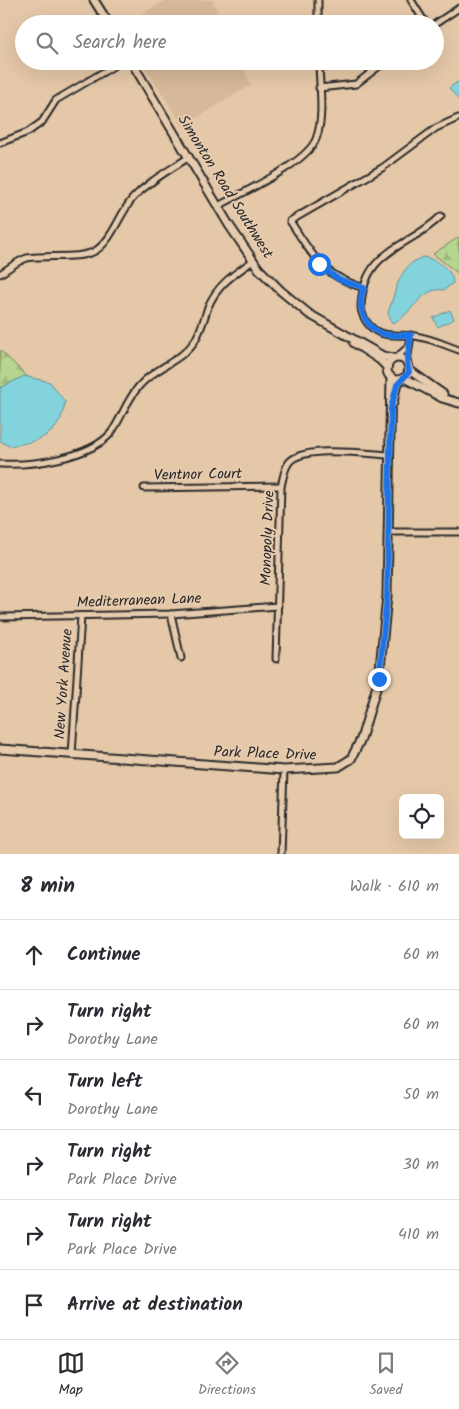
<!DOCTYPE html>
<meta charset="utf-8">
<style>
body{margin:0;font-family:Kalam,sans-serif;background:#f2f2f3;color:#2b2b33}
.controls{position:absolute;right:15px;bottom:15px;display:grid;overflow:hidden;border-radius:8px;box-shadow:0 5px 20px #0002}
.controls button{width:45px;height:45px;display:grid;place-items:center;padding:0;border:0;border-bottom:1px solid #e1e1e2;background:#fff;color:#2b2b33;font:25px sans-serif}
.stop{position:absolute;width:15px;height:15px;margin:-11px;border:4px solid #1a73e8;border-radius:50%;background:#fff}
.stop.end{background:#1a73e8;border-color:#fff;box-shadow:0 1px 5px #0008}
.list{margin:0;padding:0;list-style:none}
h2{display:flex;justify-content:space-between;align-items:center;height:65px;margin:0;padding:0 20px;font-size:21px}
h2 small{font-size:16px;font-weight:400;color:#7c7c81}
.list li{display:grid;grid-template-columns:32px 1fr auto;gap:15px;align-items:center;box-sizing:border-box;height:70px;padding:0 20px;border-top:1px solid #e1e1e2}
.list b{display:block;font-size:19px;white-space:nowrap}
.list p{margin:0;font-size:16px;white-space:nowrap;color:#7c7c81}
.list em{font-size:16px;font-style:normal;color:#7c7c81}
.icon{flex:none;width:28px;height:28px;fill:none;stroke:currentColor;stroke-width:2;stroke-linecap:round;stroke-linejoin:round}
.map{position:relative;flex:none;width:459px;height:854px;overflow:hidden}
.search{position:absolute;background:#fff;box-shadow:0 5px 20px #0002;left:15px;right:15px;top:15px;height:55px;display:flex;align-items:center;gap:12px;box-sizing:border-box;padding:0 18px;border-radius:28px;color:#7c7c81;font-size:19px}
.sheet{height:485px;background:#fff}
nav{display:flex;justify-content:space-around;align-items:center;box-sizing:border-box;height:70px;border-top:1px solid #e1e1e2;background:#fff;font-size:14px;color:#7c7c81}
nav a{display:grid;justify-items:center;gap:2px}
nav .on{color:#2b2b2b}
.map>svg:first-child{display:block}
.built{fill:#d6b999}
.forest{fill:url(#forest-firs);stroke:#70805d}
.water{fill:#83d3dd;stroke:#609096}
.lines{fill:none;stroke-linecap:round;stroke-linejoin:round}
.street-casing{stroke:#2b2b2b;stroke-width:9}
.secondary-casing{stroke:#2b2b2b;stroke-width:11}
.street{stroke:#e7cbae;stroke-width:5}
.secondary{stroke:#e7cbae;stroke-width:7}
.route{stroke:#1a73e8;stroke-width:6}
.labels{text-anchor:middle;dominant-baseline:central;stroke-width:4;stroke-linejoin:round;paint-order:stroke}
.street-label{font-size:15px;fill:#2b2b2b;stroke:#e7cbae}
</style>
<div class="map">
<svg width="459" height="854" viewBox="0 0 459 854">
<defs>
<pattern id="forest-firs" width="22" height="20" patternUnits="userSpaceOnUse" patternTransform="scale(1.25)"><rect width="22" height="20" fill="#b6d68f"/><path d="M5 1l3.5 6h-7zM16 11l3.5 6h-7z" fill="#9db87c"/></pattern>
</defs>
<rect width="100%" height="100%" fill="#e5c8a8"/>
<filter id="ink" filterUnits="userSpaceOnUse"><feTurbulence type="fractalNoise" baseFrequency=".02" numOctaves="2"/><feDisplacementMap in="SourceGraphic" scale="10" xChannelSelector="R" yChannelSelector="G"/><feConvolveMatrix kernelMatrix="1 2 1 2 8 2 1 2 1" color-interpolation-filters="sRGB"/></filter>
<g filter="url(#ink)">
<!-- built -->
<g class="built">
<path d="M167,0h45l11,24h-101z"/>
<path d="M141,61h99l11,24 -68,41z"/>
</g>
<!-- forest -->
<g class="forest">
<path d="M459,237v37l-26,-20z"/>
<path d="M0,350l38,37 -38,2z"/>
</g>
<!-- water -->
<g class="water">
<path d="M459,81v19l-10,-12z"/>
<path d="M423,257c12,2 30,12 30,26l-9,7c-24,-4 -32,27 -52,33l-4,-10c8,-22 10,-47 35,-56z"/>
<path d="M450,310l4,9 -16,8 -5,-9z"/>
<path d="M24,376l26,6 15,20c-4,34 -27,40 -56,44l-9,-5v-53z"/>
</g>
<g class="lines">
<!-- street casing -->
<g class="street-casing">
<g id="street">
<path d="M318,0v24"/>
<path d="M411,0l15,24"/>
<path d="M435,24l24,-16"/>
<path d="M319,88l37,-4 30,-23"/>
<path d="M0,143l28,-11 14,-10 14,-22 66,-39"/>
<path d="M218,206c24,-13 89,-43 98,-67 9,-23 3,-54 3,-78"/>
<path d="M441,216c-33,33 -77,32 -80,90 0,11 9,23 19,27 11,4 24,1 35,3 15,2 30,9 44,14"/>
<path d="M0,274c8,-5 17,-13 27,-16 19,-4 52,2 68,-7 18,-11 24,-37 38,-53 16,-17 37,-28 56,-41"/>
<path d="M364,288c-44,-14 -50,-31 -74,-67l92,-53 54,-40 22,-10"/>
<path d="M397,357l11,-10"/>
<path d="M407,362l4,-27"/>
<path d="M0,464c31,2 90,-6 111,-31 11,-15 16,-35 30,-49 16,-17 40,-23 53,-42 7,-11 10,-23 14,-35 9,-22 26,-33 45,-46"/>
<path d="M144,488l137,-2"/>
<path d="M388,532h71"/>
<path d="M171,614l10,44"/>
<path d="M0,617l171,-3 107,-8"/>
<path d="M276,659l5,-173c2,-7 3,-16 7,-22 11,-20 81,-10 101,-9"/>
<path d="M72,754l9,-138"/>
<path d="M281,854l3,-84"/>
</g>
</g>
<!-- secondary casing -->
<g class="secondary-casing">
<g id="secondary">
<path d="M94,0l15,24"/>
<path d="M131,61l98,164 30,44 22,22 28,23 74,42 10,2"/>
<path d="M354,343l26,17 7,7"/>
<circle cx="398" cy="369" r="11"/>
<path d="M409,370l34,24"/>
<path d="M404,378l38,20 17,5"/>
<path d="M393,403l3,-16 5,-8"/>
<path d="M0,749l284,21 54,-3 13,-8 10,-20 18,-60 8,-83 4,-219"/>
</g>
</g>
<!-- street -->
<use href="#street" class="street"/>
<!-- secondary -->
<use href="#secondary" class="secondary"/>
</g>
</g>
<g class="lines" filter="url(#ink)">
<!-- route -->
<path class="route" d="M319,264l19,15 26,9c-8,17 0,40 19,46 9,2 19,1 28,1l-4,27 2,10 -12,13 -6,23 -4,188 -8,83"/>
</g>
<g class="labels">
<!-- street labels -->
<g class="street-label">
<text transform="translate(225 187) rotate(58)">Simonton Road Southwest</text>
<text transform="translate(198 475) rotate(-1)">Ventnor Court</text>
<text transform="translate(268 538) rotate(-88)">Monopoly Drive</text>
<text transform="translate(139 601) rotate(-2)">Mediterranean Lane</text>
<text transform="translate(64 684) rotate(-86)">New York Avenue</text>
<text transform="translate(265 754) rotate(2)">Park Place Drive</text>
</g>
</g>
</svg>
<div class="controls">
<button><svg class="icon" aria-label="locate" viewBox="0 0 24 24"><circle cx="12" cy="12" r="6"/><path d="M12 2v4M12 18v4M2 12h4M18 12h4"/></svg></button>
</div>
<div class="stop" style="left:319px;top:264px"></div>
<div class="stop end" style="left:379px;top:679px"></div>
<div class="search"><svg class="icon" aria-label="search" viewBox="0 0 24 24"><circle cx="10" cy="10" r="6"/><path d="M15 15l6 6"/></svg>Search here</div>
</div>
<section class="sheet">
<h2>8 min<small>Walk · 610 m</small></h2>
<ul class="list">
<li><svg class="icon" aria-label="ahead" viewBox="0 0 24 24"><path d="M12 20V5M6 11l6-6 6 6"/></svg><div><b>Continue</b></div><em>60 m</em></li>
<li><svg class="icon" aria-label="right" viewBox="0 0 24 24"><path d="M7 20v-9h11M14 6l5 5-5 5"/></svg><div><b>Turn right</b><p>Dorothy Lane</p></div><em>60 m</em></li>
<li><svg class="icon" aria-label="left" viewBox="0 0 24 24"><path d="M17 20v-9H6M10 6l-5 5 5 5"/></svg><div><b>Turn left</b><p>Dorothy Lane</p></div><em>50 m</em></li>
<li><svg class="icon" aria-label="right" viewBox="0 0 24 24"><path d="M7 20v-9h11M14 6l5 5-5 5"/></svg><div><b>Turn right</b><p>Park Place Drive</p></div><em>30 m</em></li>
<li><svg class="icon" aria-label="right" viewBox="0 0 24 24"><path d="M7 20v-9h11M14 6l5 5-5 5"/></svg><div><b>Turn right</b><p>Park Place Drive</p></div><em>410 m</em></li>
<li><svg class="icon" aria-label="arrive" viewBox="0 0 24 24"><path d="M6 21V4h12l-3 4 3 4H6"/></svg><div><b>Arrive at destination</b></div></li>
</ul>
</section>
<nav>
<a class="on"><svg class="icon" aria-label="map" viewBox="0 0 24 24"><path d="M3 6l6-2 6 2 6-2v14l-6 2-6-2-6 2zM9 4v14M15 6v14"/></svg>Map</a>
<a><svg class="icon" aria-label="directions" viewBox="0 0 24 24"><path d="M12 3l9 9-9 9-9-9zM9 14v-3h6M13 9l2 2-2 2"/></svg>Directions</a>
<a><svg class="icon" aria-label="saved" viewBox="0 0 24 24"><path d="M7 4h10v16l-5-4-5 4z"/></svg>Saved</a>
</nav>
